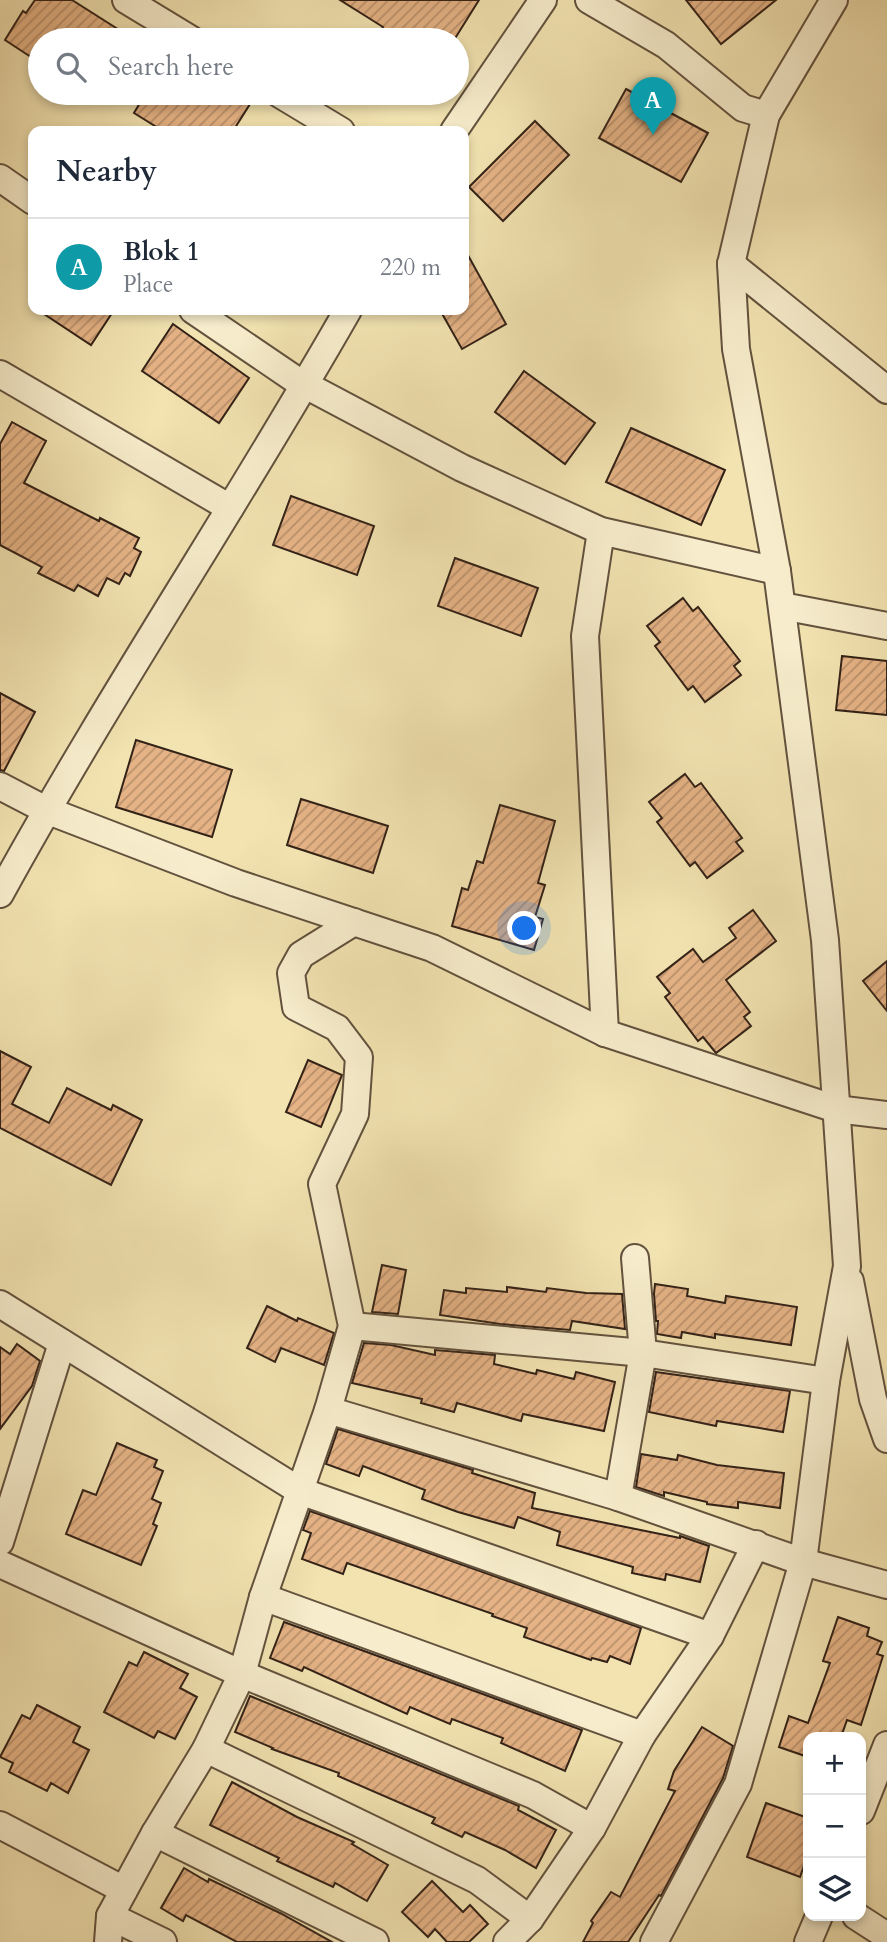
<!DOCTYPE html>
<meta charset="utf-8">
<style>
body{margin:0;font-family:Cardo,serif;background:#f6f6f7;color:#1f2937}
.controls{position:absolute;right:21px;bottom:21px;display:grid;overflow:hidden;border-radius:14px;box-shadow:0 4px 10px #0003}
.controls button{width:63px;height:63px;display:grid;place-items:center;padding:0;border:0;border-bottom:2px solid #e0e1e3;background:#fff;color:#1f2937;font:35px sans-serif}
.you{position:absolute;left:525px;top:929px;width:24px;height:24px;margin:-18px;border:5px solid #fff;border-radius:50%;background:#1a73e8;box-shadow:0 0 0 10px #1a73e833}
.badge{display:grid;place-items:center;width:46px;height:46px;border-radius:50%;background:#ea580c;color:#fff;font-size:23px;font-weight:700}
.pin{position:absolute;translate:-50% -58px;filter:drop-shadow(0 2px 4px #0008)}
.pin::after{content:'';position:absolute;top:37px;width:24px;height:21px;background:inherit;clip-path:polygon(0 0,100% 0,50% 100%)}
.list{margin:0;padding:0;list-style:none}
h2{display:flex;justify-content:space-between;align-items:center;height:91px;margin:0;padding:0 28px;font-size:30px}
h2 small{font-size:23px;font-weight:400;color:#747a83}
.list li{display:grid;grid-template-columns:46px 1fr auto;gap:21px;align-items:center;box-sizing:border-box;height:98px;padding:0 28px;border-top:2px solid #e0e1e3}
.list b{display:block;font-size:26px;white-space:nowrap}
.list p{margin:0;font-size:23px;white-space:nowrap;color:#747a83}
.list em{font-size:23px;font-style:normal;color:#747a83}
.icon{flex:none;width:38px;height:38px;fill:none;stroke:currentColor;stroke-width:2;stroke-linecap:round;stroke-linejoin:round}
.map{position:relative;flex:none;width:887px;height:1942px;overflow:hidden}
.search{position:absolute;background:#fff;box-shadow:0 4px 10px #0003;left:28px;top:28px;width:441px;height:77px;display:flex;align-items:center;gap:18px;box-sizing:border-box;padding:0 24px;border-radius:38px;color:#747a83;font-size:26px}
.panel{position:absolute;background:#fff;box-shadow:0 4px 10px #0003;left:28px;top:126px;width:441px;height:189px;border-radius:14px}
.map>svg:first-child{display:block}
.building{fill:url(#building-hatch);stroke:#332217;stroke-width:2}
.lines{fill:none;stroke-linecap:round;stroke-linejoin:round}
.minor-casing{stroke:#63523e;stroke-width:30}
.minor{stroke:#f7edcc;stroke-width:26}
</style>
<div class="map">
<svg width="887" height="1942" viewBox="0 0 887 1942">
<defs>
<pattern id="building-hatch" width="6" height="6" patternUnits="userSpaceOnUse" patternTransform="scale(1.75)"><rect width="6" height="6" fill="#e5b385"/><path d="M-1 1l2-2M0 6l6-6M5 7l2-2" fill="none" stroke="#ba916c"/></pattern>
</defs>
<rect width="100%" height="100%" fill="#f2e3b1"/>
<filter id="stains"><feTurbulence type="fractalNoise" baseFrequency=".00286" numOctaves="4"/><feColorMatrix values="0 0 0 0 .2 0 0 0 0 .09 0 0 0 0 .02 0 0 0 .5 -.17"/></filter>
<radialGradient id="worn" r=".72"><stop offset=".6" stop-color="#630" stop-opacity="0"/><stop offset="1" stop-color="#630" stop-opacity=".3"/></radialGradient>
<!-- building -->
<g class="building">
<path d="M35,0h37l63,40h-95v23l-35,-23 18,-29 3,2z"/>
<path d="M340,0h139l-25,40h-79l8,-13z"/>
<path d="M686,0h90l-55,44z"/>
<path d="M626,89l82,44 -27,49 -82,-44z"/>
<path d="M146,93h87l17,11 -17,27h-70l-29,-18z"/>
<path d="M535,121l34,34 -66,66 -34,-34z"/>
<path d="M464,248l42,76 -44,25 -22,-39h24z"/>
<path d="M38,310h76l-23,35z"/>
<path d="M173,324l76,54 -30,45 -77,-52z"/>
<path d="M524,371l71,52 -30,41 -70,-52z"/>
<path d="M12,422l34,19 -22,42 75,38 1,-3 39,20 -5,10 7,4 -11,24 -5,-3 -6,11 -12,-6 -9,18 -20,-11 -4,6 -36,-18 4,-6 -42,-22v-101z"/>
<path d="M631,428l94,42 -24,55 -95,-43z"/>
<path d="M291,496l83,30 -17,49 -84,-30z"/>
<path d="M455,558l83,30 -17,48 -83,-30z"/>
<path d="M683,598l10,13 5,-4 42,54 -6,5 7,9 -36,27 -12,-16 -5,4 -33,-44 5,-4 -13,-16z"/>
<path d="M842,656l45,5v54l-51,-5z"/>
<path d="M0,693l35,19 -31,59 -4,-1z"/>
<path d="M136,740l96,30 -20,67 -96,-30z"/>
<path d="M685,774l10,13 6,-4 41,55 -6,4 7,9 -36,27 -12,-16 -5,4 -33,-44 5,-4 -13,-16z"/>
<path d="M301,799l87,27 -15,47 -86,-28z"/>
<path d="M500,805l55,16 -17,62 7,2 -10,32 8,2 -9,31 -82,-24 10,-38 6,2 9,-29 6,2z"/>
<path d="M753,910l23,31 -50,39 24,32 -6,5 7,9 -35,27 -13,-16 -5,4 -33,-44 5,-4 -13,-16 36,-28 10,13 33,-24 -7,-10z"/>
<path d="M887,961v50l-24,-30z"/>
<path d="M0,1051l31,16 -19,37 37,19 18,-35 44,22 2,-5 29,15 -31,65 -111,-57z"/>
<path d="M308,1060l34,15 -21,52 -35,-15z"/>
<path d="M382,1265l24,5 -8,44 -26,-2z"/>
<path d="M655,1284l33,5 -1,7 38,7 1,-7 71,11 -6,38 -76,-11v4l-33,-6 -1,6 -24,-4 1,-13h-2l-2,-27z"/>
<path d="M507,1287l39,5 1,-4 39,5 36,1 3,35 -53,-8 -2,9 -70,-6 -60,-9 4,-25 22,3v-5l41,4z"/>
<path d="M267,1306l30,15 1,-3 36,15 -10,32 -43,-17 -6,14 -28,-14z"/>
<path d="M364,1343l27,2 44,10v-5l60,5 -1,9 42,10 1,-4 37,9 2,-7 39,10 -11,49 -81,-17 -2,7 -64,-18 -3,9 -33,-9 1,-4 -70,-16z"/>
<path d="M17,1344l23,17 -8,25 -32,43v-82l10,7z"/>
<path d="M656,1372l134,19 -7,41 -66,-11 -1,5 -67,-14z"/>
<path d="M338,1429l135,41 -1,3 63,20 -3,15 148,30v-2l29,10 -9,36 -34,-8 -1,6 -33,-7 1,-6 -76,-22 3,-13 -42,-15 -4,11 -56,-16 -36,-13 3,-9 -62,-24 -4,10 -33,-12z"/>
<path d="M117,1443l40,17 -3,7 9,4 -11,28 9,4 -8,21 4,2 -16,39 -75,-31 17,-44 13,5z"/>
<path d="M641,1454l36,6 1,-5 39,10 67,8 -4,35 -42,-6v6l-31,-4v-2l-43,-10v4l-28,-9z"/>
<path d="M310,1511l331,117 -11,36 -20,-8 -3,6 -15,-4 -1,2 -67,-23 3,-9 -35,-12 1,-2 -146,-51 -4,11 -41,-15 9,-26 -8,-3z"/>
<path d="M838,1617l31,11 -2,8 15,6 -5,12 6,2 -22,69 -14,-5 -6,17h-33v20l-29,-10 10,-31 19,7 22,-60 -7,-2z"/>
<path d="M284,1622l298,108 -17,41 -64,-28 2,-5 -51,-19 -2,5 -40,-17 -3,7 -103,-47 -2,4 -32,-13z"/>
<path d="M144,1652l44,22 -8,14 17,9 -22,42 -17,-8 -4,7 -50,-26 25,-50 8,4z"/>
<path d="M250,1696l269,110 -1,4 38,20 -20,38 -31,-18 -40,-18 -3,5 -30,-14 3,-5 -97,-42 1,-3 -67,-24 1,-1 -38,-16z"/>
<path d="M37,1705l43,22 -7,15 16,8 -21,43 -17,-10 -4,8 -38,-19 4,-9 -13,-6 22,-42 8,4z"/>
<path d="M702,1727l31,19 -10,32 -62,118 -2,-1 -31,47h-45l10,-19 -2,-2 20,-29 9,5 55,-106 -7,-2 6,-18z"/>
<path d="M232,1782l65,35 57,25 -2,2 36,21 -21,36 -32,-18 -2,4 -56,-26 2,-3 -69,-33z"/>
<path d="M766,1803l42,15v36l-8,23 -53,-20z"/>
<path d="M184,1868l24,14 1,-3 71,34 52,29h-95l-51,-27 -3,6 -22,-13z"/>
<path d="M432,1881l31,31 7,-7 18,19 -19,18h-22l-12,-13 -7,8 -26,-25z"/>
</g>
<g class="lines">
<!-- minor casing -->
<g class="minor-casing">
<g id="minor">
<path d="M126,0l66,40"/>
<path d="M589,0l77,45 77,63 23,7"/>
<path d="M278,93l63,38"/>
<path d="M454,131l89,-131"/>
<path d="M0,178l33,23"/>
<path d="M731,264l156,126"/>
<path d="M193,310l103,70 166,88 139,63 176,40"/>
<path d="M0,374l230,134"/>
<path d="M601,531l-16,105 20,397"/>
<path d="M782,606l105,20"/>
<path d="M0,786l46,24 190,73 196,65 173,85 231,76 51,6"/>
<path d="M0,894c109,-199 236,-387 348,-584"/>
<path d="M850,1281l23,118 14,40"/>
<path d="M0,1304l300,187 410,145"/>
<path d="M352,1326l291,27 183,28"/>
<path d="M328,1410l290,87 185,65 84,23"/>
<path d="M618,1497l25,-144 -8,-95"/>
<path d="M0,1542l62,-199"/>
<path d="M0,1564l242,110 291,121 59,33"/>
<path d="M263,1597l379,138"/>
<path d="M206,1749l271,131 53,39"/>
<path d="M861,1811l26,-66"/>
<path d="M0,1825l124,65"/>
<path d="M155,1833l220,109"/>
<path d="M110,1916l53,26"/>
<path d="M856,1916l31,20"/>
<path d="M108,1942l2,-26 45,-83 51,-84 36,-75 21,-77 65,-187 24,-84 -30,-142 33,-70 4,-57 -22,-29 -41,-21 -5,-34 10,-18 53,-33"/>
<path d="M507,1942l23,-23 62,-91 50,-93 68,-99 46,-92"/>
<path d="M654,1942l84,-158 65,-222 23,-181 21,-115 -22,-326 -48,-369 -41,-222 -5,-85 35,-149 68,-115"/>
<path d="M808,1942l11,-26"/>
</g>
</g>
<!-- minor -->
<use href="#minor" class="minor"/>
</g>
<rect width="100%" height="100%" filter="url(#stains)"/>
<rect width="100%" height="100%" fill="url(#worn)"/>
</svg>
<div class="controls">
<button>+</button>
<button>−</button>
<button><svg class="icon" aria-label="layers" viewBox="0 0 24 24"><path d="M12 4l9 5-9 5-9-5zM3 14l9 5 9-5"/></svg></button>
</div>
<div class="you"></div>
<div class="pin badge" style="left:653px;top:135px;background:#0f9aa8">A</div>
<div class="search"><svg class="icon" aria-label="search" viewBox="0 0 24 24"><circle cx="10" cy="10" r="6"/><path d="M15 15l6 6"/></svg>Search here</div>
<section class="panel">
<h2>Nearby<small></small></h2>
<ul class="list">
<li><span class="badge" style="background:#0f9aa8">A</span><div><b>Blok 1</b><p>Place</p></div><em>220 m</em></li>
</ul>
</section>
</div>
